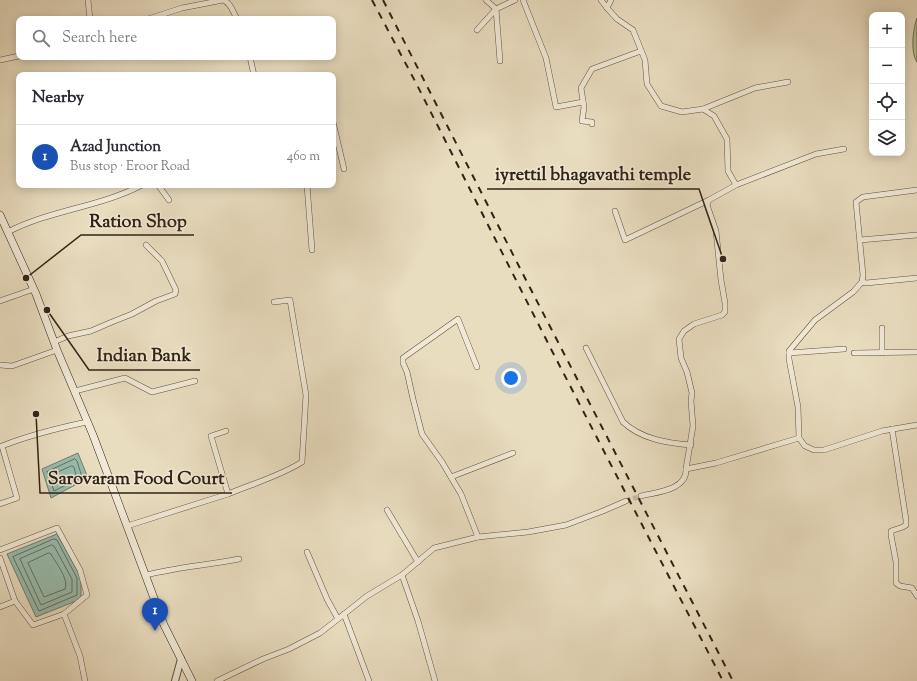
<!DOCTYPE html>
<meta charset="utf-8">
<style>
body{margin:0;font-family:"Sorts Mill Goudy",serif;background:#f7f7f7;color:#2b2b33}
.controls{position:absolute;right:12px;top:12px;display:grid;overflow:hidden;border-radius:8px;box-shadow:0 2px 10px #0003}
.controls button{width:36px;height:36px;display:grid;place-items:center;padding:0;border:0;border-bottom:1px solid #e1e1e2;background:#fff;color:#2b2b33;font:20px sans-serif}
.you{position:absolute;left:511px;top:378px;width:14px;height:14px;margin:-10px;border:3px solid #fff;border-radius:50%;background:#1a73e8;box-shadow:0 0 0 6px #1a73e833}
.badge{display:grid;place-items:center;width:26px;height:26px;border-radius:50%;background:#ea580c;color:#fff;font-size:13px;font-weight:700}
.pin{position:absolute;translate:-50% -33px;filter:drop-shadow(0 1px 2px #0008)}
.pin::after{content:'';position:absolute;top:21px;width:14px;height:12px;background:inherit;clip-path:polygon(0 0,100% 0,50% 100%)}
.list{margin:0;padding:0;list-style:none}
h2{display:flex;justify-content:space-between;align-items:center;height:52px;margin:0;padding:0 16px;font-size:17px}
h2 small{font-size:13px;font-weight:400;color:#7c7c81}
.list li{display:grid;grid-template-columns:26px 1fr auto;gap:12px;align-items:center;box-sizing:border-box;height:64px;padding:0 16px;border-top:1px solid #e1e1e2}
.list b{display:block;font-size:15px;white-space:nowrap}
.list p{margin:0;font-size:13px;white-space:nowrap;color:#7c7c81}
.list em{font-size:13px;font-style:normal;color:#7c7c81}
.icon{flex:none;width:22px;height:22px;fill:none;stroke:currentColor;stroke-width:2;stroke-linecap:round;stroke-linejoin:round}
.map{position:relative;flex:none;width:917px;height:681px;overflow:hidden}
.search{position:absolute;background:#fff;box-shadow:0 2px 10px #0003;left:16px;top:16px;width:320px;height:44px;display:flex;align-items:center;gap:10px;box-sizing:border-box;padding:0 14px;border-radius:8px;color:#7c7c81;font-size:15px}
.panel{position:absolute;background:#fff;box-shadow:0 2px 10px #0003;left:16px;top:72px;width:320px;height:116px;border-radius:8px}
.map>svg:first-child{display:block}
.green{fill:#b8c091;stroke:#757254}
.water{fill:#98bcae;stroke:#6f7f71}
.lines{fill:none;stroke-linecap:round;stroke-linejoin:round}
.shore{stroke:#657062;stroke-width:1}
.minor-tunnel{stroke:#c4b89e;stroke-width:5;stroke-dasharray:5 2.5;stroke-linecap:butt}
.minor-casing{stroke:#605240;stroke-width:6}
.tertiary-casing{stroke:#605240;stroke-width:8}
.secondary-casing{stroke:#322316;stroke-width:8}
.minor{stroke:#f1e9d6;stroke-width:5}
.tertiary{stroke:#f1e9d6;stroke-width:6}
.secondary{stroke:#f1e9d6;stroke-width:7}
.rail{stroke:#322316;stroke-width:2;stroke-dasharray:7 7;stroke-linecap:butt}
.leader{fill:none;stroke:#322316;stroke-width:1.5}
.callout-dot{fill:#322316;stroke:#f1e9d6;stroke-width:1.5}
.callout-label{font-size:18px;text-anchor:middle;font-weight:bold;fill:#322316;stroke:#f1e9d6;stroke-width:3;stroke-linejoin:round;paint-order:stroke}
</style>
<div class="map">
<svg width="917" height="681" viewBox="0 0 917 681">
<rect width="100%" height="100%" fill="#e9ddc0"/>
<filter id="stains"><feTurbulence type="fractalNoise" baseFrequency=".005" numOctaves="4"/><feColorMatrix values="0 0 0 0 .2 0 0 0 0 .09 0 0 0 0 .02 0 0 0 .5 -.17"/></filter>
<radialGradient id="worn" r=".72"><stop offset=".6" stop-color="#630" stop-opacity="0"/><stop offset="1" stop-color="#630" stop-opacity=".3"/></radialGradient>
<!-- green -->
<path class="green" d="M917,18v44c-7,-9 -4,-34 0,-44z"/>
<!-- water -->
<g class="water">
<path d="M78,453l10,25 -37,20 -9,-29z"/>
<path d="M57,534l24,43v22l-45,18 -29,-63z"/>
</g>
<g class="lines">
<!-- shore -->
<g class="shore">
<path d="M75,459l2,2 5,16 -28,14 -7,-19z"/>
<path d="M72,466l2,1 2,8 -18,9h-2l-2,-10z"/>
<path d="M54,539l3,1 20,38v17l-38,16 -26,-54z"/>
<path d="M52,545l2,1 18,33v13l-31,13 -21,-46z"/>
<path d="M49,553l2,1c5,9 18,25 14,35l-21,8 -16,-34z"/>
</g>
<!-- minor-tunnel -->
<path class="minor-tunnel" d="M626,501l15,-5"/>
<!-- minor casing -->
<g class="minor-casing">
<g id="minor">
<path d="M88,0l2,19"/>
<path d="M523,0l23,58 10,49 27,-5"/>
<path d="M601,0l6,8"/>
<path d="M611,0l-4,8 10,11 16,11 12,30 2,24 14,22 21,6 21,-3 11,7 13,23 1,32 8,14 -27,15 -2,5 9,26 5,49 4,23v9l-3,3 -28,9 -10,7 -5,8 2,19 6,14 5,21 -1,8 2,25 -7,43"/>
<path d="M148,19l34,-11 41,-8c8,3 10,12 14,19"/>
<path d="M477,30l19,-21 -10,-9"/>
<path d="M250,57l4,18"/>
<path d="M0,60l19,-4"/>
<path d="M500,61l-4,-52 19,-9"/>
<path d="M703,109l52,-21 33,-6"/>
<path d="M333,122l11,47"/>
<path d="M592,124v-2l-10,-1 2,-14 -3,-19 11,-19 49,-18"/>
<path d="M158,185l11,15"/>
<path d="M307,185l5,65"/>
<path d="M736,185l80,-31 28,-5"/>
<path d="M917,190l-54,7 -7,5 7,73 -1,7 -9,10 -38,28 -26,31v8l9,48 1,31 6,8 9,4h10l58,-19 35,-6"/>
<path d="M615,211l10,29 84,-40"/>
<path d="M8,232c42,-22 92,-25 134,-47"/>
<path d="M860,240l57,-5"/>
<path d="M862,282l4,1 51,-5"/>
<path d="M0,301l34,-12"/>
<path d="M882,328v25"/>
<path d="M54,342l14,-6 23,-5 21,-9 20,-8 24,-13 19,-7 1,-4 -14,-29 -16,-16"/>
<path d="M586,348l37,74c18,17 44,21 68,23"/>
<path d="M789,353l55,-4"/>
<path d="M854,353l63,-1"/>
<path d="M0,365l12,1 45,-16"/>
<path d="M477,367l-19,-48 -55,39v5l4,9 6,27 9,35 20,28 19,32 17,43"/>
<path d="M75,391l50,-13 27,14 43,-11"/>
<path d="M892,429l14,91v5l-3,2 -12,4v4l5,27v21l4,3 12,2 5,8"/>
<path d="M451,477l62,-24"/>
<path d="M228,494c24,-10 52,-18 74,-32l4,-67 -16,-95 -16,2"/>
<path d="M641,496c16,-4 46,-6 45,-27l30,-6 83,-25"/>
<path d="M0,504l17,-6 -15,-52c28,-11 56,-18 85,-24"/>
<path d="M387,510l31,52"/>
<path d="M127,526l101,-32 -17,-58 15,-5"/>
<path d="M0,550l57,-22 23,42 7,25 -23,19"/>
<path d="M0,558l15,43 18,24 31,-11 16,42 5,25"/>
<path d="M146,575c31,-8 62,-10 93,-16"/>
<path d="M402,575l16,46 17,60"/>
<path d="M0,607l15,-6"/>
<path d="M344,614l25,67"/>
<path d="M338,619l29,-23 35,-21 32,-27 44,-11 50,-5 38,-7 37,-14 23,-10"/>
<path d="M217,681l46,-22 26,-10 31,-16 18,-14 -11,-20 -20,-47"/>
</g>
</g>
<!-- tertiary casing -->
<g class="tertiary-casing">
<path id="tertiary" d="M175,681l6,-22"/>
</g>
<!-- secondary casing -->
<g class="secondary-casing">
<path id="secondary" d="M0,215l36,79 21,56 36,85 71,190 28,56"/>
</g>
<!-- minor -->
<use href="#minor" class="minor"/>
<!-- tertiary -->
<use href="#tertiary" class="tertiary"/>
<!-- secondary -->
<use href="#secondary" class="secondary"/>
<!-- rail -->
<g class="rail">
<path d="M372,0l44,83 135,266 172,332"/>
<path d="M383,0l143,280 207,401"/>
</g>
</g>
<!-- callouts -->
<path class="leader" d="M723 259L699 189H487M26 278L81 235H194M47 310L89 370H200M36 414L40 493H232"/>
<g class="callout-dot">
<circle cx="723" cy="259" r="4"/>
<circle cx="26" cy="278" r="4"/>
<circle cx="47" cy="310" r="4"/>
<circle cx="36" cy="414" r="4"/>
</g>
<g class="callout-label">
<text x="593" y="180">iyrettil bhagavathi temple</text>
<text x="138" y="227">Ration Shop</text>
<text x="144" y="361">Indian Bank</text>
<text x="136" y="484">Sarovaram Food Court</text>
</g>
<rect width="100%" height="100%" filter="url(#stains)"/>
<rect width="100%" height="100%" fill="url(#worn)"/>
</svg>
<div class="controls">
<button>+</button>
<button>−</button>
<button><svg class="icon" aria-label="locate" viewBox="0 0 24 24"><circle cx="12" cy="12" r="6"/><path d="M12 2v4M12 18v4M2 12h4M18 12h4"/></svg></button>
<button><svg class="icon" aria-label="layers" viewBox="0 0 24 24"><path d="M12 4l9 5-9 5-9-5zM3 14l9 5 9-5"/></svg></button>
</div>
<div class="you"></div>
<div class="pin badge" style="left:155px;top:631px;background:#1a4fb4">1</div>
<div class="search"><svg class="icon" aria-label="search" viewBox="0 0 24 24"><circle cx="10" cy="10" r="6"/><path d="M15 15l6 6"/></svg>Search here</div>
<section class="panel">
<h2>Nearby<small></small></h2>
<ul class="list">
<li><span class="badge" style="background:#1a4fb4">1</span><div><b>Azad Junction</b><p>Bus stop · Eroor Road</p></div><em>460 m</em></li>
</ul>
</section>
</div>
